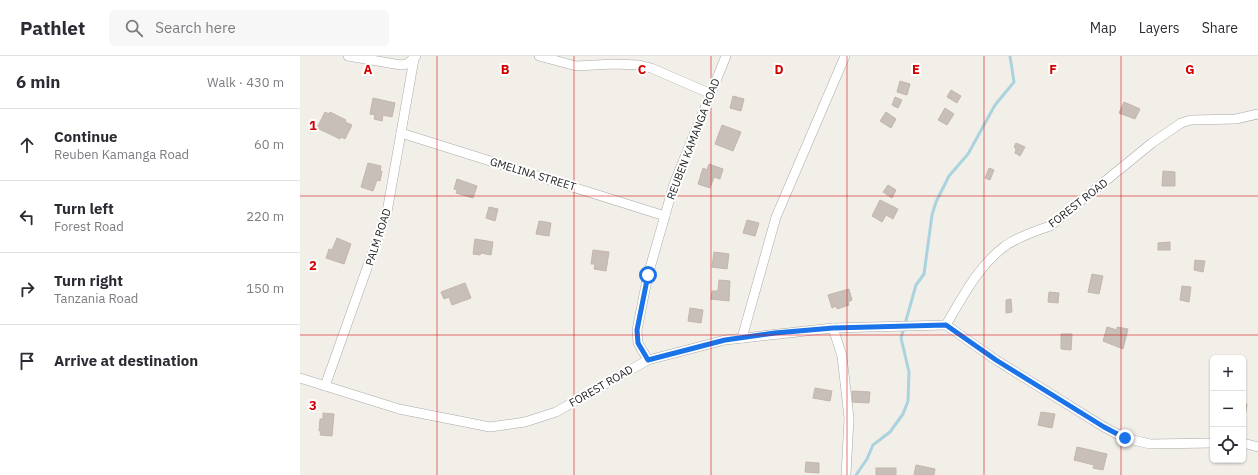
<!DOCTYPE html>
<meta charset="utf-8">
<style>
body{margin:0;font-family:"IBM Plex Sans",sans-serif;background:#f7f7f7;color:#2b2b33}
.controls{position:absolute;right:12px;bottom:12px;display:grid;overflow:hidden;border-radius:6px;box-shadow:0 1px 3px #0004}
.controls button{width:36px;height:36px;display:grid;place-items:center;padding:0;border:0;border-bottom:1px solid #e1e1e2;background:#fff;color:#2b2b33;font:20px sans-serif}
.stop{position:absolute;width:12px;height:12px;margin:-9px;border:3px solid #1a73e8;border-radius:50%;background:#fff}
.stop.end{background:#1a73e8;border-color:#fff;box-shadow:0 1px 4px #0008}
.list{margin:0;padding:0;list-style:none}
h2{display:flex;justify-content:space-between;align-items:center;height:52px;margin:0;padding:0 16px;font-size:17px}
h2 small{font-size:13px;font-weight:400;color:#7c7c81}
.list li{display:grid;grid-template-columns:26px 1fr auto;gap:12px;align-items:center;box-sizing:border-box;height:72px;padding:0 16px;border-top:1px solid #e1e1e2}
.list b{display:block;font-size:15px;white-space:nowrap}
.list p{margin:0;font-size:13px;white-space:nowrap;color:#7c7c81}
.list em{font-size:13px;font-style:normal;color:#7c7c81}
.icon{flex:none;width:22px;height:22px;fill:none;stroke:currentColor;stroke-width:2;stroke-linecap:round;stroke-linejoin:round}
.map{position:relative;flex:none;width:958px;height:419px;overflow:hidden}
header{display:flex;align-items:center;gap:24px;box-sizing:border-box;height:56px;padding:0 20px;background:#fff;border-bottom:1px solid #e1e1e2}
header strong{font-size:19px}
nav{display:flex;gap:22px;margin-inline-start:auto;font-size:14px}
.search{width:280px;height:36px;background:#f7f7f7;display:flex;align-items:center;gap:10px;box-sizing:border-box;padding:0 14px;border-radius:6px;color:#7c7c81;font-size:15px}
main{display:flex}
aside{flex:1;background:#fff}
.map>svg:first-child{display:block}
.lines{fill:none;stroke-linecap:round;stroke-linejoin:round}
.stream{stroke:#aad3df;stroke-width:3}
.building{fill:#c7bfb8;stroke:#c4b6ab}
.street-casing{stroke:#a9a9a9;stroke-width:10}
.street{stroke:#fff;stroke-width:9}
.route{stroke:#1a73e8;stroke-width:5}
.grid{fill:none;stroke:#d40000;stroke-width:1;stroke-opacity:0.55}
.labels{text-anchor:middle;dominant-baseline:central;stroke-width:4;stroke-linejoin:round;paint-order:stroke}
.street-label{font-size:11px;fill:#222;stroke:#fff}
.grid-label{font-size:13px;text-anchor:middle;font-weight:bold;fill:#d40000;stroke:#fff;stroke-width:4;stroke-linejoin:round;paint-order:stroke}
</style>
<header>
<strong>Pathlet</strong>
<div class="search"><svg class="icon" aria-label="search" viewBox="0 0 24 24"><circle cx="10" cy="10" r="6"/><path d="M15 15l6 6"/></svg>Search here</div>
<nav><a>Map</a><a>Layers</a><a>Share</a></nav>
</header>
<main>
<aside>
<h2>6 min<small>Walk · 430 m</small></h2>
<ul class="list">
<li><svg class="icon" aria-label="ahead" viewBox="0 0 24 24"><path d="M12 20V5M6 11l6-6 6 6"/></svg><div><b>Continue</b><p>Reuben Kamanga Road</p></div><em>60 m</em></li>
<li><svg class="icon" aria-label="left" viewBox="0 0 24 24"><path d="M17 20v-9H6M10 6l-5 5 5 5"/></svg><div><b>Turn left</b><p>Forest Road</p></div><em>220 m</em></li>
<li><svg class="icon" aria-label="right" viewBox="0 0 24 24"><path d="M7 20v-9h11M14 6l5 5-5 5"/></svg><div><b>Turn right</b><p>Tanzania Road</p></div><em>150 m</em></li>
<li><svg class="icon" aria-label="arrive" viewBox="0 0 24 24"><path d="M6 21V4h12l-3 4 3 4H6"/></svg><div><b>Arrive at destination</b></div></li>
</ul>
</aside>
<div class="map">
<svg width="958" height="419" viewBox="0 0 958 419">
<rect width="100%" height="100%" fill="#f2efe9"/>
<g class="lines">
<!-- stream -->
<path class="stream" d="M556,419l11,-16 6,-14 17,-13 13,-18 5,-13 1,-29 -8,-34 15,-53 8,-11 8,-59 4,-13 13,-26 19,-22 27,-49 19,-23 -4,-26"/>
</g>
<!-- building -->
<g class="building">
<path d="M600,25l10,3 -3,11 -10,-3z"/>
<path d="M651,34l10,6 -4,7 -10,-6z"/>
<path d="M433,40l11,3 -3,12 -11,-3z"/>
<path d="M595,41l7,3 -4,8 -6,-3z"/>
<path d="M73,42l22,5 -3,14 -9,-2 -1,6 -8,-2 1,-4 -5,-1z"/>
<path d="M824,46l16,7 -5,10 -16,-6z"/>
<path d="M645,52l9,6 -7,11 -9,-5z"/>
<path d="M25,56l4,2 1,-2 16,8 -1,2 7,3 -7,14 -4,-2 -1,2 -23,-11z"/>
<path d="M586,56l10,7 -5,9 -11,-7z"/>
<path d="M422,69l19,7 -8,19 -18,-7z"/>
<path d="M716,87l9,4 -5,9 -5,-3 1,-4 -2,-2z"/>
<path d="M68,107l13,3 -1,5h2l-2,10 -3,-1 -4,11 -12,-4z"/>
<path d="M409,108l14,5 -3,10 -6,-2 -4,11 -12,-4 5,-16 4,2z"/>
<path d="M689,112l5,2 -4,10 -5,-2z"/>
<path d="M863,115l12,1v14h-13z"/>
<path d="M157,123l20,7 -4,12 -17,-5 1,-3 -3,-1z"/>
<path d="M588,129l8,5 -4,8 -9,-6z"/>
<path d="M580,144l18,9 -5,10 -7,-4 -4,7 -10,-6z"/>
<path d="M189,151l9,2 -3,12 -9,-3z"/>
<path d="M447,164l12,3 -4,13 -12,-3z"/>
<path d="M239,165l12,2 -2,13 -13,-2z"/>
<path d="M37,182l14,6 -7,20 -18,-6 3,-9 3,1z"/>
<path d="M175,183l18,3 -2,13 -10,-2 -1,2 -7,-1z"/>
<path d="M870,186v8h-12v-7z"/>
<path d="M293,194l16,2 -3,19 -12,-2 1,-5h-4z"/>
<path d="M414,196l15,2 -2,15 -15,-2z"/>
<path d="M895,204l10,1 -2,11 -9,-2z"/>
<path d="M792,218l11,2 -4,18 -11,-2z"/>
<path d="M419,224l11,1 -1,20 -18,-2 1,-8h6z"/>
<path d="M165,227l6,15 -19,7 -3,-8 -5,2 -3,-7z"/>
<path d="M882,230l9,1 -2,15 -9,-2z"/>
<path d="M549,233l3,11 -4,2 1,3 -12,4 -1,-3 -4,2 -4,-13z"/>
<path d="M749,236l10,1 -1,10 -10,-1z"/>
<path d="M711,243l1,13 -6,1v-13z"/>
<path d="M390,252l13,2 -2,13 -13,-2z"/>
<path d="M807,271l10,3v-3l11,2 -5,20 -20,-8z"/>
<path d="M761,278h11l-1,16 -10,-1z"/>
<path d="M515,332l17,3 -2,10 -17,-3z"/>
<path d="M552,335l18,1 -1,11 -17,-1z"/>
<path d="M943,347l4,1 -2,13h-2z"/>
<path d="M741,356l14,2 -3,14 -14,-3z"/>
<path d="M23,357l11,1 -2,22 -12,-1 1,-4h-2l1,-12h3z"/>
<path d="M777,391l30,7 -4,16 -10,-2 1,-3 -20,-5z"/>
<path d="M506,406l13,1v10l-14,-1z"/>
<path d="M616,409l19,4 -1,6h-20z"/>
<rect x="576" y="412" width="20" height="7"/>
</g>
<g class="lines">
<!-- street casing -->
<g class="street-casing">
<g id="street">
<path d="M48,0l53,9 6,-1 9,-8"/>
<path d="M239,0l37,10 38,-2 25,1 12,3 58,25"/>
<path d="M101,77l264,83"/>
<path d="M646,269c16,-27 32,-59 59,-79 13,-9 30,-15 45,-20l102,-83 29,-20 10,-3 45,-1 22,-5"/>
<path d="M646,269l50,35 108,67 21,11 25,6 63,-1"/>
<path d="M533,272l9,28 7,62 -3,57"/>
<path d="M442,282l34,-121 69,-161"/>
<path d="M348,304l-10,-17 -1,-13 11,-55 26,-91 52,-128"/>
<path d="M0,322l99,31 91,18 35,-5 31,-10 92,-52 77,-20 108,-12 113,-3"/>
<path d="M25,330l62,-174 27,-153"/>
<path d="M943,387l15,4"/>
</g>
</g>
<!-- street -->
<use href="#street" class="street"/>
</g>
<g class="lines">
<!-- route -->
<path class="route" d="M348,219l-11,55 1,13 10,17 77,-20 50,-7 58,-5 113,-3 50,35 108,67 21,11"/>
</g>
<!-- grid -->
<path class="grid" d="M137,0v419M274,0v419M411,0v419M547,0v419M684,0v419M821,0v419M0,140h958M0,279h958"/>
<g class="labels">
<!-- street labels -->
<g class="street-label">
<text transform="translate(393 83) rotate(-69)">REUBEN KAMANGA ROAD</text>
<text transform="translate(233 118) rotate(17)">GMELINA STREET</text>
<text transform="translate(778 147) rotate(-38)">FOREST ROAD</text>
<text transform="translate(78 181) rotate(-72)">PALM ROAD</text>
<text transform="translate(301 330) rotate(-30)">FOREST ROAD</text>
</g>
</g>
<g class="grid-label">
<text x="68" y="18">A</text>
<text x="205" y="18">B</text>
<text x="342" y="18">C</text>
<text x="479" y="18">D</text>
<text x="616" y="18">E</text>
<text x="753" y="18">F</text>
<text x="890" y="18">G</text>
<text x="13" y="74">1</text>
<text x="13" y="214">2</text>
<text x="13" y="354">3</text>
</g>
</svg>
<div class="controls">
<button>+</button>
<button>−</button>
<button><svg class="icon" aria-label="locate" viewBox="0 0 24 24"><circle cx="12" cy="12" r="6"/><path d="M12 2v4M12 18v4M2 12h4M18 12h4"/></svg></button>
</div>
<div class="stop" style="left:348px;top:219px"></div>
<div class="stop end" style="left:825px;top:382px"></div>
</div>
</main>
